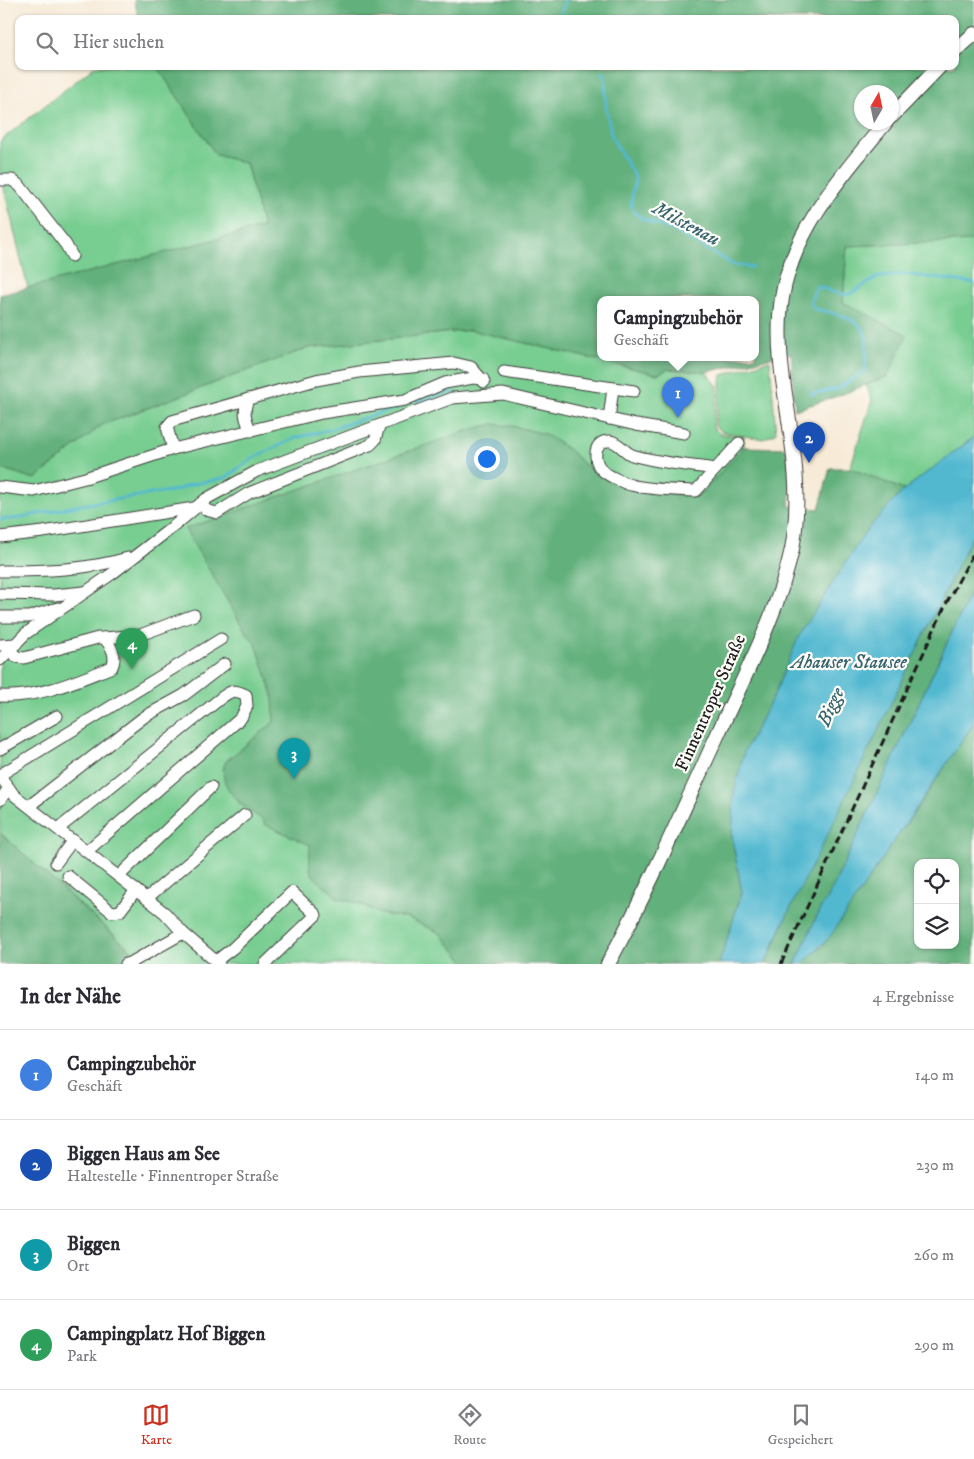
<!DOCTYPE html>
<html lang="de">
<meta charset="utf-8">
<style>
body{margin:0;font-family:"IM FELL DW Pica",serif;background:#f7f7f7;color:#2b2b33}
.controls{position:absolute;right:15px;bottom:15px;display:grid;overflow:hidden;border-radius:10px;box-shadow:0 1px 4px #0004}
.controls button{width:45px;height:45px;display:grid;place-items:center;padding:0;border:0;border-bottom:1px solid #e1e1e2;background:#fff;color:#2b2b33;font:25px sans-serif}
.compass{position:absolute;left:854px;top:85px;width:45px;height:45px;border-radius:50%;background:#fff;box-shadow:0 1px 4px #0004;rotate:9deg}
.you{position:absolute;left:486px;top:458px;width:18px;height:18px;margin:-12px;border:4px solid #fff;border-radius:50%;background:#1a73e8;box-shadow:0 0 0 8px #1a73e833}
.badge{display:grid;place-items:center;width:32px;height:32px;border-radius:50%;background:#c8321e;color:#fff;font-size:16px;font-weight:700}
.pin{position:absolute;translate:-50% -41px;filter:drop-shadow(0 1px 2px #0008)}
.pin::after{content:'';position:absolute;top:26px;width:18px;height:15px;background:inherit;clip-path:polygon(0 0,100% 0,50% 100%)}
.popup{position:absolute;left:597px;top:296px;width:162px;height:65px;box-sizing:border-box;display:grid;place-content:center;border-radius:10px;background:#fff;filter:drop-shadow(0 1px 4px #0005);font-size:16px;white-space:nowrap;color:#7c7c81}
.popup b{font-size:19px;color:#2b2b33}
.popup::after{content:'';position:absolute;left:50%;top:100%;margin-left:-10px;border:10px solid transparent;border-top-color:#fff}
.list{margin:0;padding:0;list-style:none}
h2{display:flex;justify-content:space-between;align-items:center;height:65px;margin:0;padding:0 20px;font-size:21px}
h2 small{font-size:16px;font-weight:400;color:#7c7c81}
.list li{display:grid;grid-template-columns:32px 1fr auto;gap:15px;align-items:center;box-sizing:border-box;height:90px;padding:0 20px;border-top:1px solid #e1e1e2}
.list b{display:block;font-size:19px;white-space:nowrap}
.list p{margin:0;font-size:16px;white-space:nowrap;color:#7c7c81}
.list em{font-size:16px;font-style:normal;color:#7c7c81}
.icon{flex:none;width:28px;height:28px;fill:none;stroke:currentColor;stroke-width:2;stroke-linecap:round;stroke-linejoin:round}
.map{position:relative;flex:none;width:974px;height:964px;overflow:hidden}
.search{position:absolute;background:#fff;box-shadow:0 1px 4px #0004;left:15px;right:15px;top:15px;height:55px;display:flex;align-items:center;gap:12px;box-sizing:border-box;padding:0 18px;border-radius:10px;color:#7c7c81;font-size:19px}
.sheet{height:425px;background:#fff}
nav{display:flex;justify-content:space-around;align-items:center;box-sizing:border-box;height:70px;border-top:1px solid #e1e1e2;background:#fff;font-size:14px;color:#7c7c81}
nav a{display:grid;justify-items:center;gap:2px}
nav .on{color:#c8321e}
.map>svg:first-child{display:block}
.green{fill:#78cd91;stroke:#4a7456}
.forest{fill:#62b07b;stroke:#3f664c;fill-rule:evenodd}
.water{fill:#51b8d0;stroke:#366a76}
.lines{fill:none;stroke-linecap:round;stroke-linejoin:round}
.stream{stroke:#51b8d0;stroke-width:3}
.minor-casing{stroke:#3d3b38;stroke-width:13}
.major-casing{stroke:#3d3b38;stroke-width:16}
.minor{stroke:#fff;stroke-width:11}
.major{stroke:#fff;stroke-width:14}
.rail{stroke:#1c1c1c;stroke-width:3;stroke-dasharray:8 4;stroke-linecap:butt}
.labels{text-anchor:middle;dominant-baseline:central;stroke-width:4.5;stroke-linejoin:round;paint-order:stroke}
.street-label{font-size:18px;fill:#1c1c1c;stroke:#fdfcf7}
.water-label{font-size:19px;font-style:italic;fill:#34626d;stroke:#fdfcf7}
</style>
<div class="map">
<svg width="974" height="964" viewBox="0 0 974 964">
<rect width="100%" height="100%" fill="#fdfcf7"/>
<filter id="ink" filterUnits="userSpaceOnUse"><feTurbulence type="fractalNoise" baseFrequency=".02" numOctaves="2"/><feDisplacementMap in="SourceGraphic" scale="10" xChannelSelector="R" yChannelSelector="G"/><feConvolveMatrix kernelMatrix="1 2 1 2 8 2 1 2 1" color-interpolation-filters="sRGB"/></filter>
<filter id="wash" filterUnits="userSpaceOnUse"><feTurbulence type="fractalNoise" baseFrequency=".0096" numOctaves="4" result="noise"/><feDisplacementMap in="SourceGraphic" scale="20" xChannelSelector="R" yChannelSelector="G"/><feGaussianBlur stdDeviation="1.12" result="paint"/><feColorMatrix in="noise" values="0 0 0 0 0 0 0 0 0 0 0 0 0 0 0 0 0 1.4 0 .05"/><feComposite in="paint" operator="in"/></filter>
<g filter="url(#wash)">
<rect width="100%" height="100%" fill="#f7ead7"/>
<!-- green -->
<g class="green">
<path d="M95,66h62l59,89 30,8 17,64 -235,62 -28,-117v-31z"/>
<path d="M974,241v196l-70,53 -54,-22 22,-68 -6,-15 22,-9 -45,-74 4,-56z"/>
<path d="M471,330l186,44 11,-5 38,3 12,14 -5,41 7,7 24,3v10l-45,49 -69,-7 -47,-25 -13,-14 -326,179 12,15 17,51 1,27 -48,40 -3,7 1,8 15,26 25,18 1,3 46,21c0,7 -2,17 -1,24 3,12 20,19 27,29l21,5 22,11 28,4 32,15 24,28 -1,3h-365l40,-8 -138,-123v-365l35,11 67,-54 206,-77z"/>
<path d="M770,360l6,73 -13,6 -41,-7 -7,-6 7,-51z"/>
</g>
<!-- forest -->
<g class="forest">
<path d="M134,0h840v241l-127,5 -4,56 64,33 -19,41 -50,20 -43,14 -4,-57 -85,19 -38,-3 -11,5 -187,-44 -162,18 -206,77 -67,54 -35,-11v-173l263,-68 -17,-64 -30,-8 -59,-89h798v-47h-816zM862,92h30v30h-30zM600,299h156v58h-156z"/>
<path d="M493,424l20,2 32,8 25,16 13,14 47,25 69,7 45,-49 42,1 5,32 -2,26 30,3 11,-41h20l54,22 -39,42 -121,220 -10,41 -2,46 10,53 -23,72h-256l1,-3 -24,-28 -32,-15 -28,-4 -22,-11 -21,-5c-7,-10 -24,-17 -27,-29 -1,-7 0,-17 0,-24l-46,-21v-3c-18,-13 -50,-33 -38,-60l48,-39 -1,-27 -17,-51 -12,-15 -59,-100 287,-100z"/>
<path d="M974,535v50l-147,315 -5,5 -27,59h-29l23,-53 180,-369z"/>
<path d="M974,723v241h-172c7,-6 12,-14 20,-17l109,-159 30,-48zM918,863h37v82h-37z"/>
<path d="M0,833l138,124 -37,7h-101z"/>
</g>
<!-- water -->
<g class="water">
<path d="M974,437v98l-5,7 -142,294 -38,75 -24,53h-46l23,-72 -10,-53 2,-46 10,-41 30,-57 25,-59 66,-104 39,-42z"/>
<path d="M974,585v138l-145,215 -27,26h-7l27,-59 5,-5z"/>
</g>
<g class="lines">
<!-- stream -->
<g class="stream">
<path d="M560,19l5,-19"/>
<path d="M602,73l3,2 1,32 6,31 23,39 -4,27 4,9 10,7 26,9 63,36 18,2"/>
<path d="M810,394l28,-5 28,-19c-2,-11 2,-21 0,-32 -4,-21 -33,-25 -51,-29l-5,-7 7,-16 16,6 15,3 28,-17 27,-4 71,9"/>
<path d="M417,401l37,-10"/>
<path d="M0,519h14l67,-14 96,-15 12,-5 36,-7 30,-21 40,-19 37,-9 69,-23"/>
</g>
</g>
</g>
<g filter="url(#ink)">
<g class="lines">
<!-- minor casing -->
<g class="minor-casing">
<g id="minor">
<path d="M0,180h12l8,6 46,59 6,11"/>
<path d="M504,372l130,19"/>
<path d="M248,399c-5,13 -3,20 3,32"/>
<path d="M609,419l4,-31"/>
<path d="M173,449l-6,-22 5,-6 144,-41 43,-8 95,-9 17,4 13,15"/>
<path d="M716,469c-28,-4 -57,-6 -84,-14 -8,-3 -13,-13 -22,-14 -17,-1 -17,19 -9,28 3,5 25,15 30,16 19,5 46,5 65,6l43,-48"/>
<path d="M0,487l34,4 51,-13 88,-29 149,-36 83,-13 40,-17 28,-5 10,1"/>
<path d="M201,503l5,7 11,3 32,-20 121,-48 5,-5 4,-14"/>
<path d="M0,537l43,-5 151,-24"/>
<path d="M0,571c44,0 86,-1 128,-13"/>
<path d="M0,594l54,1 30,-3"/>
<path d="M0,617h29l29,-9"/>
<path d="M104,638l36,-3 54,-20"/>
<path d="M0,645l16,-1"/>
<path d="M0,660l25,-26 88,-61 61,-47 32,-27 51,-28 195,-73 51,-4 133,31 48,8"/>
<path d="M0,696c40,2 76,-15 112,-29 5,-11 0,-20 -8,-29h-6l-74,20 -7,-1 -8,-7"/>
<path d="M0,749l57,-33"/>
<path d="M0,775l221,-136"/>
<path d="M0,776l14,19 151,118 18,20 36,31"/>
<path d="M0,800l9,-12"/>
<path d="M29,806l115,-89 40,-22 41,-31"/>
<path d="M58,829l163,-131c11,-8 13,-9 25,-3l1,11 -6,12 -154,133"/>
<path d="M56,863l17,-23"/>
<path d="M68,876l44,36 8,-1 16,-21"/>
<path d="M119,876l92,-89"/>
<path d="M147,898l98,-83"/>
<path d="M216,961l17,-13 59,-56 24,23 -51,49"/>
<path d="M126,964l6,-2 51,-29"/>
</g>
</g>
<!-- major casing -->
<g class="major-casing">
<g id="major">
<path d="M955,51l19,-17"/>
<path d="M892,116l48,-50"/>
<path d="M608,964c40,-74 74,-152 109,-228 27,-60 61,-122 75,-187 10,-52 1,-104 -7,-155 -5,-31 -8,-65 -3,-96 11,-69 61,-124 104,-176"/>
</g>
</g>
<!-- minor -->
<use href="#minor" class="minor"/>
<!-- major -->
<use href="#major" class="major"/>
<!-- rail -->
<path class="rail" d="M781,964l164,-358 29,-54"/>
</g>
</g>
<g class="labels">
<!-- street labels -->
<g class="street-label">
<text transform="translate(711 703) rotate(-66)">Finnentroper Straße</text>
</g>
<!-- water labels -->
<g class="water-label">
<text transform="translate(686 224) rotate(28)">Milstenau</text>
<text x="849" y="662">Ahauser Stausee</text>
<text transform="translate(831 707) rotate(-66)">Bigge</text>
</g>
</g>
</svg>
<div class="controls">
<button><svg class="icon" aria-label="locate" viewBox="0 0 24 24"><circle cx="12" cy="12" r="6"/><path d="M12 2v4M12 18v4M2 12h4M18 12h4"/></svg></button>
<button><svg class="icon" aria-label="layers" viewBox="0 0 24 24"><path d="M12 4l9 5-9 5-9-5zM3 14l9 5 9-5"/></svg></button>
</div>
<svg class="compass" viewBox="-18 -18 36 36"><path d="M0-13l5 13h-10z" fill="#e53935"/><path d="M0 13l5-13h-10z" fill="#7c7c81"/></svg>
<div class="you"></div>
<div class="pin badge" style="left:678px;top:418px;background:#3f7fe0">1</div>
<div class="popup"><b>Campingzubehör</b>Geschäft</div>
<div class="pin badge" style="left:809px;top:463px;background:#1a4fb4">2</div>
<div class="pin badge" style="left:294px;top:779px;background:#0f9aa8">3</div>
<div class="pin badge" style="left:132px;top:669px;background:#2e9e5b">4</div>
<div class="search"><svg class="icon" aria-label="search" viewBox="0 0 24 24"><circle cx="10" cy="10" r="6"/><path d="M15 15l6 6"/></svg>Hier suchen</div>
</div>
<section class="sheet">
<h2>In der Nähe<small>4 Ergebnisse</small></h2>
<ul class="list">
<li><span class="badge" style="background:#3f7fe0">1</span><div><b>Campingzubehör</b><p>Geschäft</p></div><em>140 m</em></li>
<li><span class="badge" style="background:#1a4fb4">2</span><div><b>Biggen Haus am See</b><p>Haltestelle · Finnentroper Straße</p></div><em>230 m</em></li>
<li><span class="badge" style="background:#0f9aa8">3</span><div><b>Biggen</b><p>Ort</p></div><em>260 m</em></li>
<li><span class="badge" style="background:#2e9e5b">4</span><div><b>Campingplatz Hof Biggen</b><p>Park</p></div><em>290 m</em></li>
</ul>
</section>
<nav>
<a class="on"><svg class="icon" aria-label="map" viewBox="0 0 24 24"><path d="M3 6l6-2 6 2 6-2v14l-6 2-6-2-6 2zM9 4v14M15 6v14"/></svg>Karte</a>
<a><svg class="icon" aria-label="directions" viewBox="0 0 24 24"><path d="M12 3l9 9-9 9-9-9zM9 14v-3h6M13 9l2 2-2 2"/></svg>Route</a>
<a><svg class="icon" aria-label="saved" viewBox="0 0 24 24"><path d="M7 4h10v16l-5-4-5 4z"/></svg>Gespeichert</a>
</nav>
